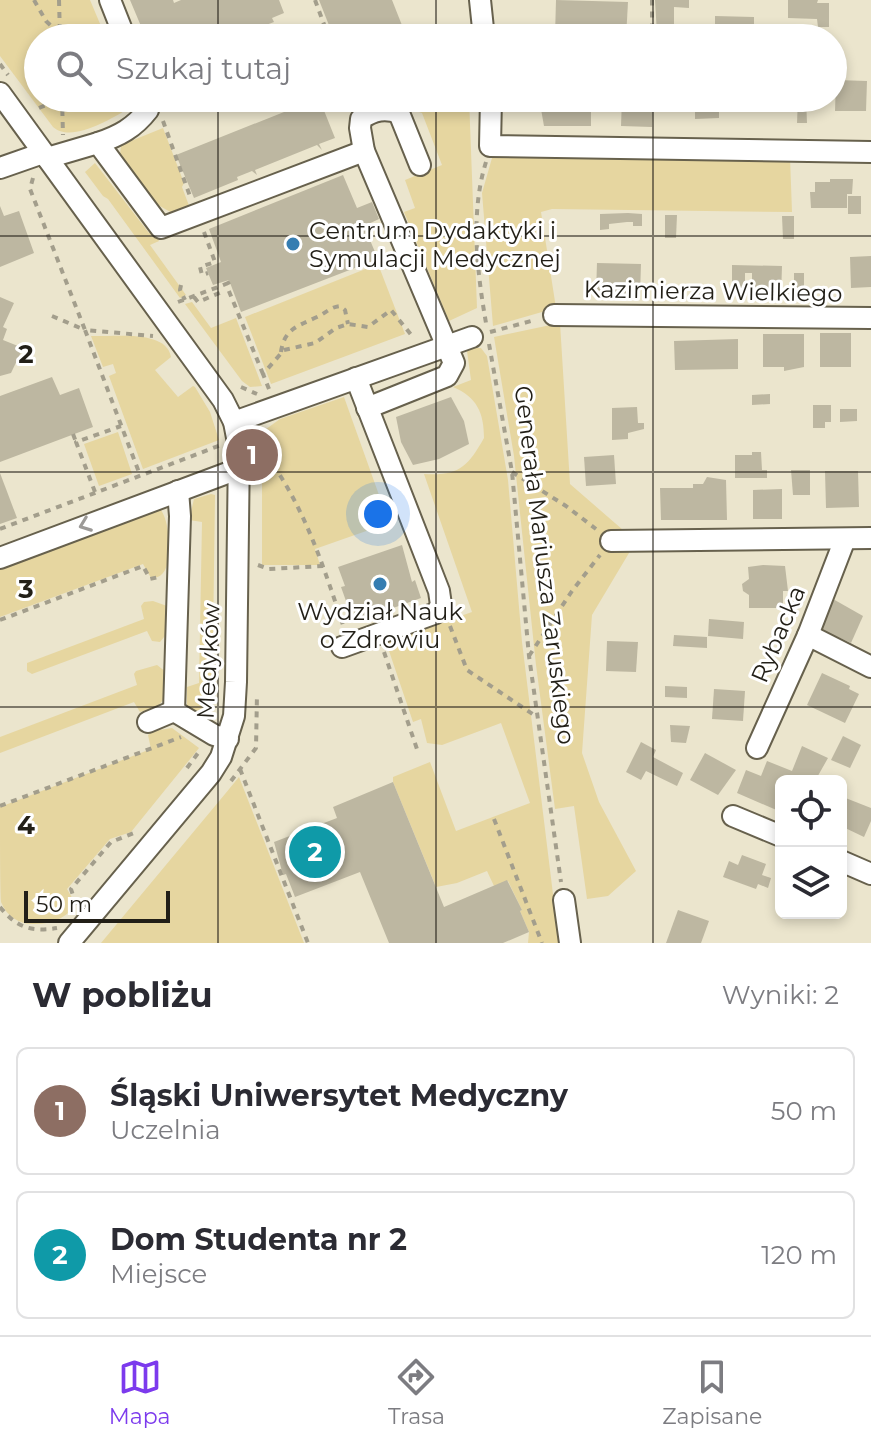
<!DOCTYPE html>
<html lang="pl">
<meta charset="utf-8">
<style>
body{margin:0;font-family:Montserrat,sans-serif;background:#f2f2f3;color:#2b2b33}
.controls{position:absolute;right:24px;bottom:24px;display:grid;overflow:hidden;border-radius:12px;box-shadow:0 4px 12px #0003}
.controls button{width:72px;height:72px;display:grid;place-items:center;padding:0;border:0;border-bottom:2px solid #e1e1e2;background:#fff;color:#2b2b33;font:40px sans-serif}
.scale{position:absolute;left:24px;bottom:20px;width:146px;box-sizing:border-box;padding-left:8px;border:4px solid #221f17;border-top:0;font-size:22px;line-height:28px;white-space:nowrap;color:#221f17;-webkit-text-stroke:6px #fff;paint-order:stroke}
.you{position:absolute;left:378px;top:514px;width:28px;height:28px;margin:-20px;border:6px solid #fff;border-radius:50%;background:#1a73e8;box-shadow:0 0 0 12px #1a73e833}
.badge{display:grid;place-items:center;width:52px;height:52px;border-radius:50%;background:#7c3aed;color:#fff;font-size:26px;font-weight:700}
.pin{position:absolute;translate:-50% -50%;border:4px solid #fff;box-shadow:0 2px 8px #0006}
.list{margin:0;padding:0;list-style:none}
h2{display:flex;justify-content:space-between;align-items:center;height:104px;margin:0;padding:0 32px;font-size:34px}
h2 small{font-size:26px;font-weight:400;color:#7c7c81}
.list li{display:grid;grid-template-columns:52px 1fr auto;gap:24px;align-items:center;box-sizing:border-box;height:128px;margin:0 16px 16px;padding:0 16px;border:2px solid #e1e1e2;border-radius:12px}
.list b{display:block;font-size:30px;white-space:nowrap}
.list p{margin:0;font-size:26px;white-space:nowrap;color:#7c7c81}
.list em{font-size:26px;font-style:normal;color:#7c7c81}
.icon{flex:none;width:44px;height:44px;fill:none;stroke:currentColor;stroke-width:2;stroke-linecap:round;stroke-linejoin:round}
.map{position:relative;flex:none;width:871px;height:943px;overflow:hidden}
.search{position:absolute;background:#fff;box-shadow:0 4px 12px #0003;left:24px;right:24px;top:24px;height:88px;display:flex;align-items:center;gap:20px;box-sizing:border-box;padding:0 28px;border-radius:44px;color:#7c7c81;font-size:30px}
.sheet{height:392px;background:#fff}
nav{display:flex;justify-content:space-around;align-items:center;box-sizing:border-box;height:112px;border-top:2px solid #e1e1e2;background:#fff;font-size:22px;color:#7c7c81}
nav a{display:grid;justify-items:center;gap:4px}
nav .on{color:#7c3aed}
.map>svg:first-child{display:block}
.green{fill:#e6d6a0}
.building{fill:#bdb7a1}
.lines{fill:none;stroke-linecap:round;stroke-linejoin:round}
.minor-casing{stroke:#67614d;stroke-width:24}
.path{stroke:#a39e8c;stroke-width:4;stroke-dasharray:6 6;stroke-linecap:butt}
.minor{stroke:#fff;stroke-width:20}
.oneway{stroke:#9c9a97}
.grid{fill:none;stroke:#221f17;stroke-width:2;stroke-opacity:0.55}
.poi-dot{fill:#357db1;stroke:#fff;stroke-width:3}
.labels{text-anchor:middle;dominant-baseline:central;stroke-width:6;stroke-linejoin:round;paint-order:stroke}
.poi-label{font-size:24px;fill:#221f17;stroke:#fff;text-anchor:start}
.street-label{font-size:24px;fill:#221f17;stroke:#fff}
.grid-label{font-size:26px;text-anchor:middle;font-weight:bold;fill:#221f17;stroke:#fff;stroke-width:6;stroke-linejoin:round;paint-order:stroke}
</style>
<div class="map">
<svg width="871" height="943" viewBox="0 0 871 943">
<rect width="100%" height="100%" fill="#ebe5cd"/>
<!-- green -->
<g class="green">
<path d="M0,0h90l16,38h-68v60h92l-4,12c-17,10 -55,33 -73,17l-53,-71z"/>
<path d="M388,98h81l8,210 -28,13 -45,-109 11,-4 -10,-28 37,-15 -20,-52c-14,-3 -24,-12 -39,-13z"/>
<path d="M163,128l21,55 -2,4 9,24 -17,3 -16,-9 -38,-50 1,-10z"/>
<path d="M518,150l129,9 143,-2 2,55 -240,-3 -11,3 15,96 -63,18 -11,-133 12,-42z"/>
<path d="M95,163l54,70 6,-2 4,10 -9,4 36,50 -6,3 -72,-99 -5,-3 -18,-24z"/>
<path d="M378,264l27,70 -134,50 -26,-67z"/>
<path d="M192,302l19,26 25,-10 26,68 -12,1 -8,-6 -57,-77z"/>
<path d="M560,323l10,161 53,46 6,23 -37,62 -10,138 17,49 37,69 -28,25 -21,3 -13,-93 -19,3 -19,-144 -22,-209 -20,-119z"/>
<path d="M91,336c22,1 76,-7 80,21l-16,13 23,27 15,-11 2,1 15,25 9,28 -76,29 -34,-93 7,-3 -3,-9 -10,3z"/>
<path d="M473,348h8l6,8 21,124 14,162 37,301h-31l1,-11 -9,-21 2,-1 -14,-29 -14,5 -7,-15 -30,12 -21,4 -43,-105v-5l37,-15 26,69 74,-28 -29,-80 -59,22 -15,-2 -6,-24 -8,3 -27,-80 86,-30 -48,-138c34,2 43,-6 60,-36 0,-25 -7,-41 -31,-51l18,-7 -4,-29z"/>
<path d="M344,397l45,126 -74,26 5,16h-58v-133l18,-13z"/>
<path d="M118,432l14,42 -33,12 -15,-42z"/>
<path d="M211,494l4,1 -3,220c-11,3 -17,-3 -25,-9v-19l12,-4 3,-161 -13,-2 5,-21z"/>
<path d="M159,508c11,9 14,55 4,65 -4,5 -7,4 -12,5l-8,-14 -143,53v-51z"/>
<path d="M153,601l14,5 2,25 -9,11 -8,-1 -5,-10 -115,43 -5,-3v-8l117,-44 -3,-13 3,-4z"/>
<path d="M157,665l9,7v25l-11,12 -15,3 -6,-10 -134,51v-16l137,-52 -3,-11 2,-3z"/>
<path d="M172,728l27,20 -68,84 -21,7 -43,50 8,14 -1,5c-12,11 -22,16 -39,16 -15,1 -28,-7 -34,-22 -1,-14 -1,-76 -1,-95l151,-58 -3,-14 5,-4z"/>
<path d="M239,777l65,166h-203l124,-149z"/>
</g>
<!-- building -->
<g class="building">
<path d="M130,0h43l1,3 7,-3h98l5,13 -12,5 2,4 -42,16h-86z"/>
<path d="M319,0h73l15,38h-73z"/>
<path d="M556,0l72,2 -2,36 -71,-2z"/>
<path d="M655,0h34v8l-15,-1v31h-21v-4h4z"/>
<path d="M788,0h30l-1,3h12v24h-11l-1,-8 -29,-1z"/>
<path d="M715,16l39,1v21h-39z"/>
<path d="M836,80l31,1 -1,30h-31z"/>
<path d="M319,98l16,40 -16,6 3,6 -5,-5 -62,25 2,5 -5,-4 -15,6 1,3 -44,18 -18,-43z"/>
<path d="M539,98h52v28h-47z"/>
<path d="M622,98l31,2 -1,27 -31,-1z"/>
<path d="M691,98h28v20l-24,1v-12h-4z"/>
<rect x="743" y="98" width="31" height="9"/>
<path d="M798,98h8l1,25h-10z"/>
<path d="M343,175l14,33 15,-6 7,17 -15,7 14,33 -137,53 -12,-32 -16,5 -7,-17 15,-6 -12,-33z"/>
<path d="M830,179h23l-1,15h-5v14h-36l-1,-16h5v-10h15z"/>
<rect x="848" y="196" width="13" height="18"/>
<path d="M0,206l4,10 15,-5 15,42 -34,14z"/>
<path d="M628,213l14,1v12h-9v-4h-6l-18,2v5l-9,1v-16z"/>
<path d="M665,215h12l-1,23h-11z"/>
<path d="M782,216h12v23h-11z"/>
<path d="M871,256v31l-20,1 -1,-31z"/>
<path d="M597,263l44,1 -1,31 -44,-2z"/>
<path d="M732,265l50,1 -1,30h-29v-23h-7v17l-13,-1z"/>
<rect x="794" y="273" width="10" height="23"/>
<path d="M0,297l14,6 -11,24 4,2 -4,11 20,8 -12,25 -11,3z"/>
<rect x="820" y="333" width="31" height="34"/>
<path d="M763,334h41v33l-20,4v-4h-21z"/>
<path d="M738,339v30l-63,1 -1,-29z"/>
<path d="M52,377l8,18 19,-7 14,39 -93,35v-66z"/>
<path d="M770,394v10l-18,1v-10z"/>
<path d="M451,397l13,24 5,23 -30,15 -26,6 -12,-23 -5,-25z"/>
<path d="M813,405h18v17h-6v6h-12z"/>
<path d="M637,407l1,16h6v6l-16,4v6l-16,1v-32z"/>
<path d="M840,409h17v12l-17,1z"/>
<path d="M752,452h9l1,18h5v8h-32v-23h17z"/>
<path d="M614,455l2,29 -30,2 -2,-29z"/>
<path d="M791,470h19v25h-17z"/>
<path d="M825,471h33l1,36 -33,1z"/>
<path d="M0,473l17,45 -17,6z"/>
<path d="M707,477l19,3 1,40h-66l-1,-32h33v-4h10z"/>
<path d="M782,489v30h-29v-29z"/>
<path d="M402,545l10,37 3,-2 6,18 -64,23 -7,-21 -4,1 -5,-14 4,-1 -7,-19z"/>
<path d="M763,565l22,1 3,25h-5v17h-34v-13l-6,-4 -1,-7 7,-5 -1,-12z"/>
<path d="M833,599l30,17 -12,27 -31,-14z"/>
<path d="M709,619l35,3 -1,17 -35,-3z"/>
<path d="M674,635l33,2v11l-34,-2z"/>
<path d="M607,641l31,1 -2,30 -30,-1z"/>
<path d="M822,673l28,13 -1,3 10,5 -14,29 -38,-18z"/>
<path d="M665,686l22,1v11l-22,-1z"/>
<path d="M714,689l31,2 -2,30 -31,-2z"/>
<path d="M670,725l20,1 -4,17 -15,-1z"/>
<path d="M843,736l18,9 -11,23 -19,-8z"/>
<path d="M641,742l15,8 -3,7 30,16 -6,13 -31,-15 -5,9 -15,-8z"/>
<path d="M802,746l26,12 -13,23 -11,-3 -1,3h-22v31l-44,-19 9,-23 15,6 6,-15 25,10z"/>
<path d="M705,753l31,17 -18,25 -28,-15z"/>
<path d="M393,782l51,125 63,-27 15,30 -2,1 9,21 -26,11h-114l-29,-71 -65,25 -9,-23 -3,1 -9,-33 63,-24 -4,-11z"/>
<path d="M843,797l28,11v13l-7,16 -23,-11z"/>
<path d="M742,855l24,9 -4,11 9,3 -3,10 -10,-4 -2,5 -33,-12 6,-16 9,4z"/>
<path d="M678,910l31,11 -8,22h-35z"/>
</g>
<g class="lines">
<!-- minor casing -->
<g class="minor-casing">
<g id="minor">
<path d="M110,0l15,38"/>
<path d="M480,0l4,38"/>
<path d="M0,93l223,307 11,22 5,26 -3,234 -2,34 -13,41 -10,16 -142,170"/>
<path d="M491,98l-1,48 381,6"/>
<path d="M98,143c21,-7 36,-15 50,-33l-2,-12"/>
<path d="M47,158l51,-15 63,85 203,-77"/>
<path d="M0,168l43,-15"/>
<path d="M554,315l317,3"/>
<path d="M367,408l80,-32 7,-13 -90,-212 -4,-23 1,-9c13,-9 24,-11 38,-6l21,52"/>
<path d="M234,422l238,-85"/>
<path d="M611,541l260,-3"/>
<path d="M0,558l238,-89"/>
<path d="M808,635l63,32"/>
<path d="M342,647l94,-34 5,-8 -2,-14 -83,-213"/>
<path d="M174,711l40,24 14,4"/>
<path d="M148,722l26,-11 6,-195 -2,-25"/>
<path d="M757,748l51,-113 37,-96"/>
<path d="M733,816l48,20"/>
<path d="M841,861l30,13"/>
<path d="M564,900l6,43"/>
</g>
</g>
<!-- path -->
<g class="path">
<path d="M34,0l12,21 18,17"/>
<path d="M59,0l1,36"/>
<path d="M315,0l14,38"/>
<path d="M583,38v-2"/>
<path d="M645,38l7,-5v-33"/>
<path d="M0,64l8,11"/>
<path d="M62,98l1,37"/>
<path d="M39,108l24,-10"/>
<path d="M163,121l28,78"/>
<path d="M486,162c-16,51 -9,109 0,161"/>
<path d="M33,178l-3,11 55,141 68,6"/>
<path d="M204,232l11,30 -15,5 2,8 6,-2"/>
<path d="M230,282l-4,2 37,90"/>
<path d="M181,285l-1,5 5,10"/>
<path d="M194,297l4,5 26,-11"/>
<path d="M178,302l48,-18"/>
<path d="M52,316l33,14 55,145"/>
<path d="M490,332l45,-12"/>
<path d="M489,344l23,128 17,184 32,226"/>
<path d="M281,352c3,-23 17,-26 36,-35 9,-4 13,-10 23,-11l5,4 3,14"/>
<path d="M241,387l16,7"/>
<path d="M269,389l-6,-15 21,-24 31,-7 21,-15 12,-4 20,3 23,-17 22,27"/>
<path d="M73,434l3,8"/>
<path d="M259,446c43,53 63,116 84,179"/>
<path d="M512,472l54,34 30,23"/>
<path d="M95,492l-19,-50 45,-16"/>
<path d="M0,529l221,-84"/>
<path d="M258,565l11,4 54,-3"/>
<path d="M0,620l143,-54 7,13 9,-2"/>
<path d="M450,626l17,44 70,47"/>
<path d="M384,652l34,100"/>
<path d="M529,656l43,-65 28,-36"/>
<path d="M187,768l14,-19"/>
<path d="M240,769l68,174"/>
<path d="M231,781l25,-33 1,-54"/>
<path d="M0,806l181,-69"/>
<path d="M494,819l48,124"/>
<path d="M76,905l-5,-16 40,-47 23,-9"/>
<path d="M0,907c17,21 31,25 57,21"/>
</g>
<!-- minor -->
<use href="#minor" class="minor"/>
</g>
<!-- one-way arrows -->
<defs><path id="oneway-chevron" d="M-2-3.5L2.5 0L-2 3.5" fill="none" stroke-width="1.6" stroke-linecap="round" stroke-linejoin="round" transform="scale(2)"/></defs>
<use class="oneway" href="#oneway-chevron" transform="translate(85 525) rotate(159)"/>
<!-- grid -->
<path class="grid" d="M218,0v38M436,0v38M653,0v38M218,98v845M436,98v845M653,98v845M0,236h871M0,472h871M0,707h871"/>
<!-- markers -->
<g class="poi-dot">
<circle cx="293" cy="244" r="8"/>
<circle cx="380" cy="584" r="8"/>
</g>
<g class="labels">
<!-- poi labels -->
<g class="poi-label">
<text x="309" y="230">Centrum Dydaktyki i<tspan x="309" dy="28">Symulacji Medycznej</tspan></text>
<text x="380" y="611" text-anchor="middle">Wydział Nauk<tspan x="380" dy="28">o Zdrowiu</tspan></text>
</g>
<!-- street labels -->
<g class="street-label">
<text transform="translate(713 291) rotate(1)">Kazimierza Wielkiego</text>
<text transform="translate(545 565) rotate(83)">Generała Mariusza Zaruskiego</text>
<text transform="translate(778 634) rotate(-67)">Rybacka</text>
<text transform="translate(208 661) rotate(-87)">Medyków</text>
</g>
</g>
<g class="grid-label">
<text x="26" y="363">2</text>
<text x="26" y="598">3</text>
<text x="26" y="834">4</text>
</g>
</svg>
<div class="controls">
<button><svg class="icon" aria-label="locate" viewBox="0 0 24 24"><circle cx="12" cy="12" r="6"/><path d="M12 2v4M12 18v4M2 12h4M18 12h4"/></svg></button>
<button><svg class="icon" aria-label="layers" viewBox="0 0 24 24"><path d="M12 4l9 5-9 5-9-5zM3 14l9 5 9-5"/></svg></button>
</div>
<div class="scale">50 m</div>
<div class="you"></div>
<div class="pin badge" style="left:252px;top:455px;background:#8d6e63">1</div>
<div class="pin badge" style="left:315px;top:852px;background:#0f9aa8">2</div>
<div class="search"><svg class="icon" aria-label="search" viewBox="0 0 24 24"><circle cx="10" cy="10" r="6"/><path d="M15 15l6 6"/></svg>Szukaj tutaj</div>
</div>
<section class="sheet">
<h2>W pobliżu<small>Wyniki: 2</small></h2>
<ul class="list">
<li><span class="badge" style="background:#8d6e63">1</span><div><b>Śląski Uniwersytet Medyczny</b><p>Uczelnia</p></div><em>50 m</em></li>
<li><span class="badge" style="background:#0f9aa8">2</span><div><b>Dom Studenta nr 2</b><p>Miejsce</p></div><em>120 m</em></li>
</ul>
</section>
<nav>
<a class="on"><svg class="icon" aria-label="map" viewBox="0 0 24 24"><path d="M3 6l6-2 6 2 6-2v14l-6 2-6-2-6 2zM9 4v14M15 6v14"/></svg>Mapa</a>
<a><svg class="icon" aria-label="directions" viewBox="0 0 24 24"><path d="M12 3l9 9-9 9-9-9zM9 14v-3h6M13 9l2 2-2 2"/></svg>Trasa</a>
<a><svg class="icon" aria-label="saved" viewBox="0 0 24 24"><path d="M7 4h10v16l-5-4-5 4z"/></svg>Zapisane</a>
</nav>
